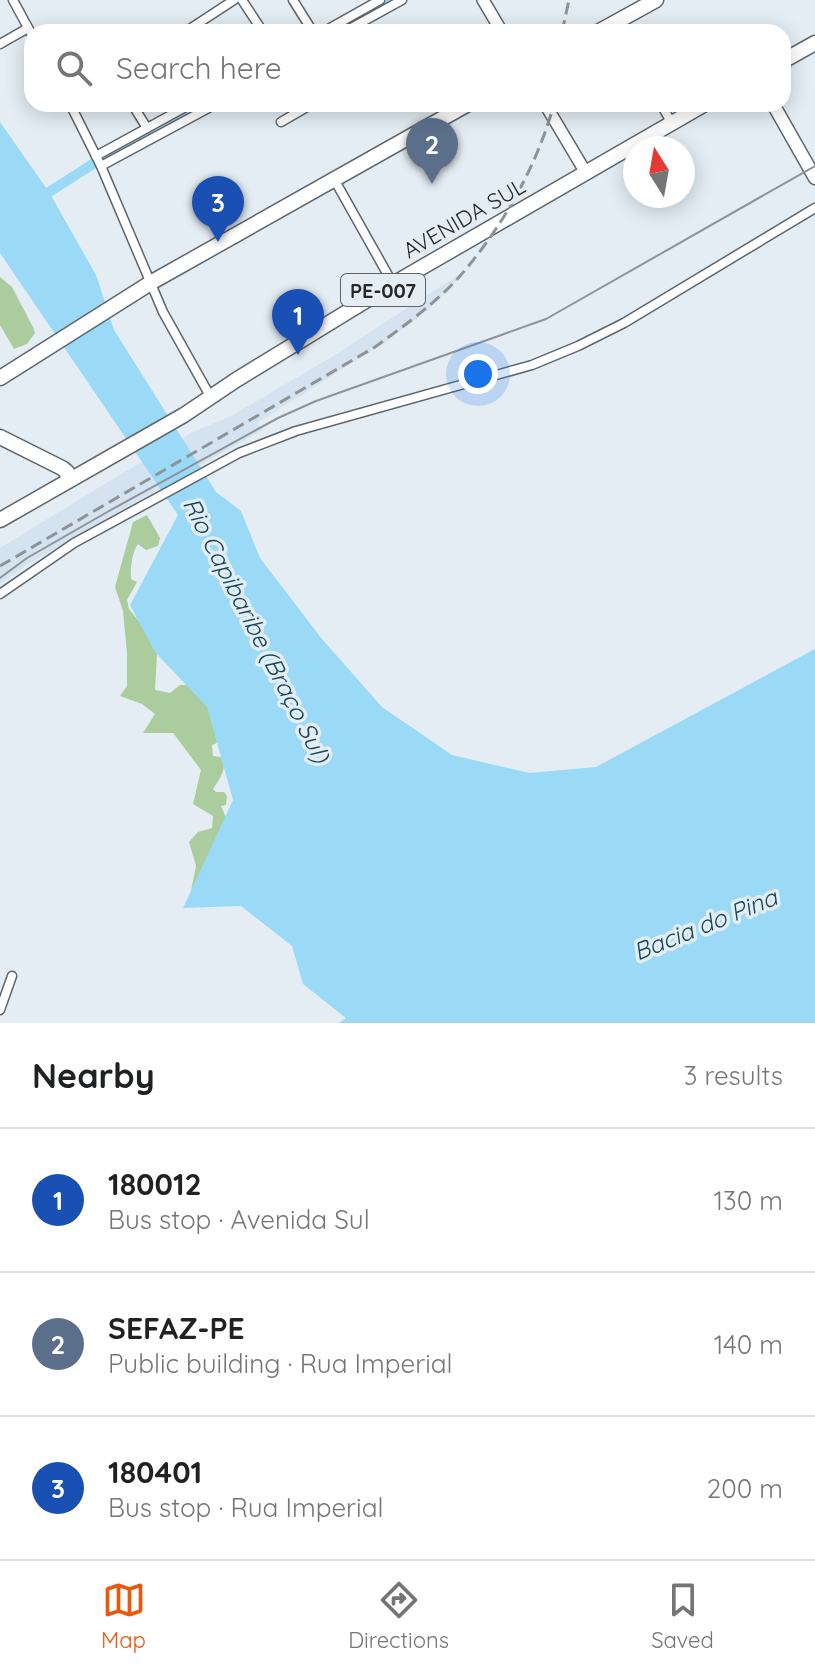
<!DOCTYPE html>
<meta charset="utf-8">
<style>
body{margin:0;font-family:Quicksand,sans-serif;background:#f6f6f6;color:#202124}
.compass{position:absolute;left:623px;top:136px;width:72px;height:72px;border-radius:50%;background:#fff;box-shadow:0 4px 20px #0003;rotate:349deg}
.you{position:absolute;left:478px;top:374px;width:28px;height:28px;margin:-20px;border:6px solid #fff;border-radius:50%;background:#1a73e8;box-shadow:0 0 0 12px #1a73e833}
.badge{display:grid;place-items:center;width:52px;height:52px;border-radius:50%;background:#ea580c;color:#fff;font-size:26px;font-weight:700}
.pin{position:absolute;translate:-50% -66px;filter:drop-shadow(0 2px 4px #0008)}
.pin::after{content:'';position:absolute;top:42px;width:28px;height:24px;background:inherit;clip-path:polygon(0 0,100% 0,50% 100%)}
.list{margin:0;padding:0;list-style:none}
h2{display:flex;justify-content:space-between;align-items:center;height:104px;margin:0;padding:0 32px;font-size:34px}
h2 small{font-size:26px;font-weight:400;color:#757577}
.list li{display:grid;grid-template-columns:52px 1fr auto;gap:24px;align-items:center;box-sizing:border-box;height:144px;padding:0 32px;border-top:2px solid #e0e0e0}
.list b{display:block;font-size:30px;white-space:nowrap}
.list p{margin:0;font-size:26px;white-space:nowrap;color:#757577}
.list em{font-size:26px;font-style:normal;color:#757577}
.icon{flex:none;width:44px;height:44px;fill:none;stroke:currentColor;stroke-width:2;stroke-linecap:round;stroke-linejoin:round}
.map{position:relative;flex:none;width:815px;height:1023px;overflow:hidden}
.search{position:absolute;background:#fff;box-shadow:0 4px 20px #0003;left:24px;right:24px;top:24px;height:88px;display:flex;align-items:center;gap:20px;box-sizing:border-box;padding:0 28px;border-radius:24px;color:#757577;font-size:30px}
.sheet{height:536px;background:#fff}
nav{display:flex;justify-content:space-around;align-items:center;box-sizing:border-box;height:112px;border-top:2px solid #e0e0e0;background:#fff;font-size:22px;color:#757577}
nav a{display:grid;justify-items:center;gap:4px}
nav .on{color:#ea580c}
.map>svg:first-child{display:block}
.built{fill:#d4e3ef}
.green{fill:#abcd9e}
.water{fill:#9bdaf6}
.lines{fill:none;stroke-linecap:round;stroke-linejoin:round}
.canal{stroke:#9bdaf6;stroke-width:10}
.street-casing{stroke:#5e666c;stroke-width:11}
.secondary-casing{stroke:#5e666c;stroke-width:14}
.primary-casing{stroke:#5e666c;stroke-width:15}
.highway-casing{stroke:#5e666c;stroke-width:17}
.street{stroke:#fff;stroke-width:8}
.secondary{stroke:#fff;stroke-width:11}
.primary{stroke:#fff;stroke-width:12}
.highway{stroke:#fff;stroke-width:14}
.tram{stroke:#8d9397;stroke-width:2}
.rail{stroke:#8d9397;stroke-width:3;stroke-dasharray:12 6;stroke-linecap:butt}
.labels{text-anchor:middle;dominant-baseline:central;stroke-width:7;stroke-linejoin:round;paint-order:stroke}
.shield{fill:#e4edf4;stroke:#5e6367;stroke-width:2}
.shield-label{font-size:20px;font-weight:bold;fill:#25282a}
.street-label{font-size:22px;fill:#25282a;stroke:#e4edf4}
.water-label{font-size:24px;font-style:italic;fill:#13485b;stroke:#e4edf4}
</style>
<div class="map">
<svg width="815" height="1023" viewBox="0 0 815 1023">
<rect width="100%" height="100%" fill="#e4edf4"/>
<!-- built -->
<path class="built" d="M468,269l-41,42 -40,30 -130,82 5,7 -232,133 -30,21v-36l116,-71 79,-46 36,-15 99,-58z"/>
<!-- green -->
<g class="green">
<path d="M0,277l12,10 21,40 2,6 -8,11 -13,5 -14,-24z"/>
<path d="M147,515l13,23 -2,8 -12,4 -8,-6c-6,8 -8,25 -7,35l6,3 -10,18 2,9 32,40 -4,5 -2,36 15,3 10,-8h17l12,10 8,48 -5,2 1,11 8,1c7,12 -1,21 -8,32l3,3h8l3,4 -1,9 -5,1 6,14 -36,71 5,-25 -7,-24 9,-10 14,-4 1,-12 -20,-12 8,-34 -28,-37h-30l12,-19 -13,-10 -22,-8 7,-10v-33l-4,-42 -8,-24 18,-65z"/>
</g>
<!-- water -->
<path class="water" d="M0,122l49,70 47,83 18,55 102,162 25,19 19,47 62,81 60,68 70,48 77,18 67,-6 219,-118v374h-476l7,-5 -43,-34 -11,-38 -51,-40 -58,2 50,-108 -26,-93 -52,-55 -25,-47 48,-90 -178,-262z"/>
<g class="lines">
<!-- canal -->
<g class="canal">
<path d="M332,32l58,-32"/>
<path d="M109,155l92,-51"/>
<path d="M49,192l44,-28"/>
</g>
<!-- street casing -->
<g class="street-casing">
<g id="street">
<path d="M13,0l19,35"/>
<path d="M242,0l21,32"/>
<path d="M293,0l20,32"/>
<path d="M185,32l49,-32"/>
<path d="M323,32l57,-32"/>
<path d="M344,32l58,-32"/>
<path d="M0,44l28,-16"/>
<path d="M70,104l31,62 62,146 47,84"/>
<path d="M132,104l15,24"/>
<path d="M661,104l10,18"/>
<path d="M281,122l31,-18"/>
<path d="M96,156l95,-52"/>
<path d="M101,166l115,-62"/>
<path d="M334,179l59,105"/>
<path d="M0,594l74,-51 165,-90 57,-22 236,-66 46,-19 46,-23 191,-115"/>
<path d="M0,1010l12,-34"/>
</g>
</g>
<!-- secondary casing -->
<g class="secondary-casing">
<g id="secondary">
<path d="M483,0l19,32"/>
<path d="M545,104l41,69"/>
</g>
</g>
<!-- primary casing -->
<g class="primary-casing">
<path id="primary" d="M773,104l42,74"/>
</g>
<!-- highway casing -->
<g class="highway-casing">
<g id="highway">
<path d="M598,32l58,-32"/>
<path d="M783,61l32,-18"/>
<path d="M0,378l152,-96 316,-178"/>
<path d="M0,437l62,31 5,4 1,9"/>
<path d="M0,520l184,-105 52,-35 157,-96 312,-180"/>
</g>
</g>
<!-- street -->
<use href="#street" class="street"/>
<!-- secondary -->
<use href="#secondary" class="secondary"/>
<!-- primary -->
<use href="#primary" class="primary"/>
<!-- highway -->
<use href="#highway" class="highway"/>
<!-- tram -->
<path class="tram" d="M0,578l27,-20 82,-47 169,-93 38,-17 230,-82 269,-153"/>
<!-- rail -->
<g class="rail">
<path d="M562,32l7,-32"/>
<path d="M0,566l375,-219c30,-22 61,-44 85,-71 42,-48 77,-110 94,-172"/>
</g>
</g>
<g class="labels">
<!-- shield labels -->
<rect class="shield" x="341" y="274" width="84" height="32" rx="6"/>
<g class="shield-label">
<text x="383" y="290">PE-007</text>
</g>
<!-- street labels -->
<g class="street-label">
<text transform="translate(464 218) rotate(-30)">AVENIDA SUL</text>
</g>
<!-- water labels -->
<g class="water-label">
<text transform="translate(257 630) rotate(63)">Rio Capibaribe (Braço Sul)</text>
<text transform="translate(705 924) rotate(-22)">Bacia do Pina</text>
</g>
</g>
</svg>
<svg class="compass" viewBox="-18 -18 36 36"><path d="M0-13l5 13h-10z" fill="#e53935"/><path d="M0 13l5-13h-10z" fill="#757577"/></svg>
<div class="you"></div>
<div class="pin badge" style="left:298px;top:355px;background:#1a4fb4">1</div>
<div class="pin badge" style="left:432px;top:184px;background:#5c6f8a">2</div>
<div class="pin badge" style="left:218px;top:242px;background:#1a4fb4">3</div>
<div class="search"><svg class="icon" aria-label="search" viewBox="0 0 24 24"><circle cx="10" cy="10" r="6"/><path d="M15 15l6 6"/></svg>Search here</div>
</div>
<section class="sheet">
<h2>Nearby<small>3 results</small></h2>
<ul class="list">
<li><span class="badge" style="background:#1a4fb4">1</span><div><b>180012</b><p>Bus stop · Avenida Sul</p></div><em>130 m</em></li>
<li><span class="badge" style="background:#5c6f8a">2</span><div><b>SEFAZ-PE</b><p>Public building · Rua Imperial</p></div><em>140 m</em></li>
<li><span class="badge" style="background:#1a4fb4">3</span><div><b>180401</b><p>Bus stop · Rua Imperial</p></div><em>200 m</em></li>
</ul>
</section>
<nav>
<a class="on"><svg class="icon" aria-label="map" viewBox="0 0 24 24"><path d="M3 6l6-2 6 2 6-2v14l-6 2-6-2-6 2zM9 4v14M15 6v14"/></svg>Map</a>
<a><svg class="icon" aria-label="directions" viewBox="0 0 24 24"><path d="M12 3l9 9-9 9-9-9zM9 14v-3h6M13 9l2 2-2 2"/></svg>Directions</a>
<a><svg class="icon" aria-label="saved" viewBox="0 0 24 24"><path d="M7 4h10v16l-5-4-5 4z"/></svg>Saved</a>
</nav>
